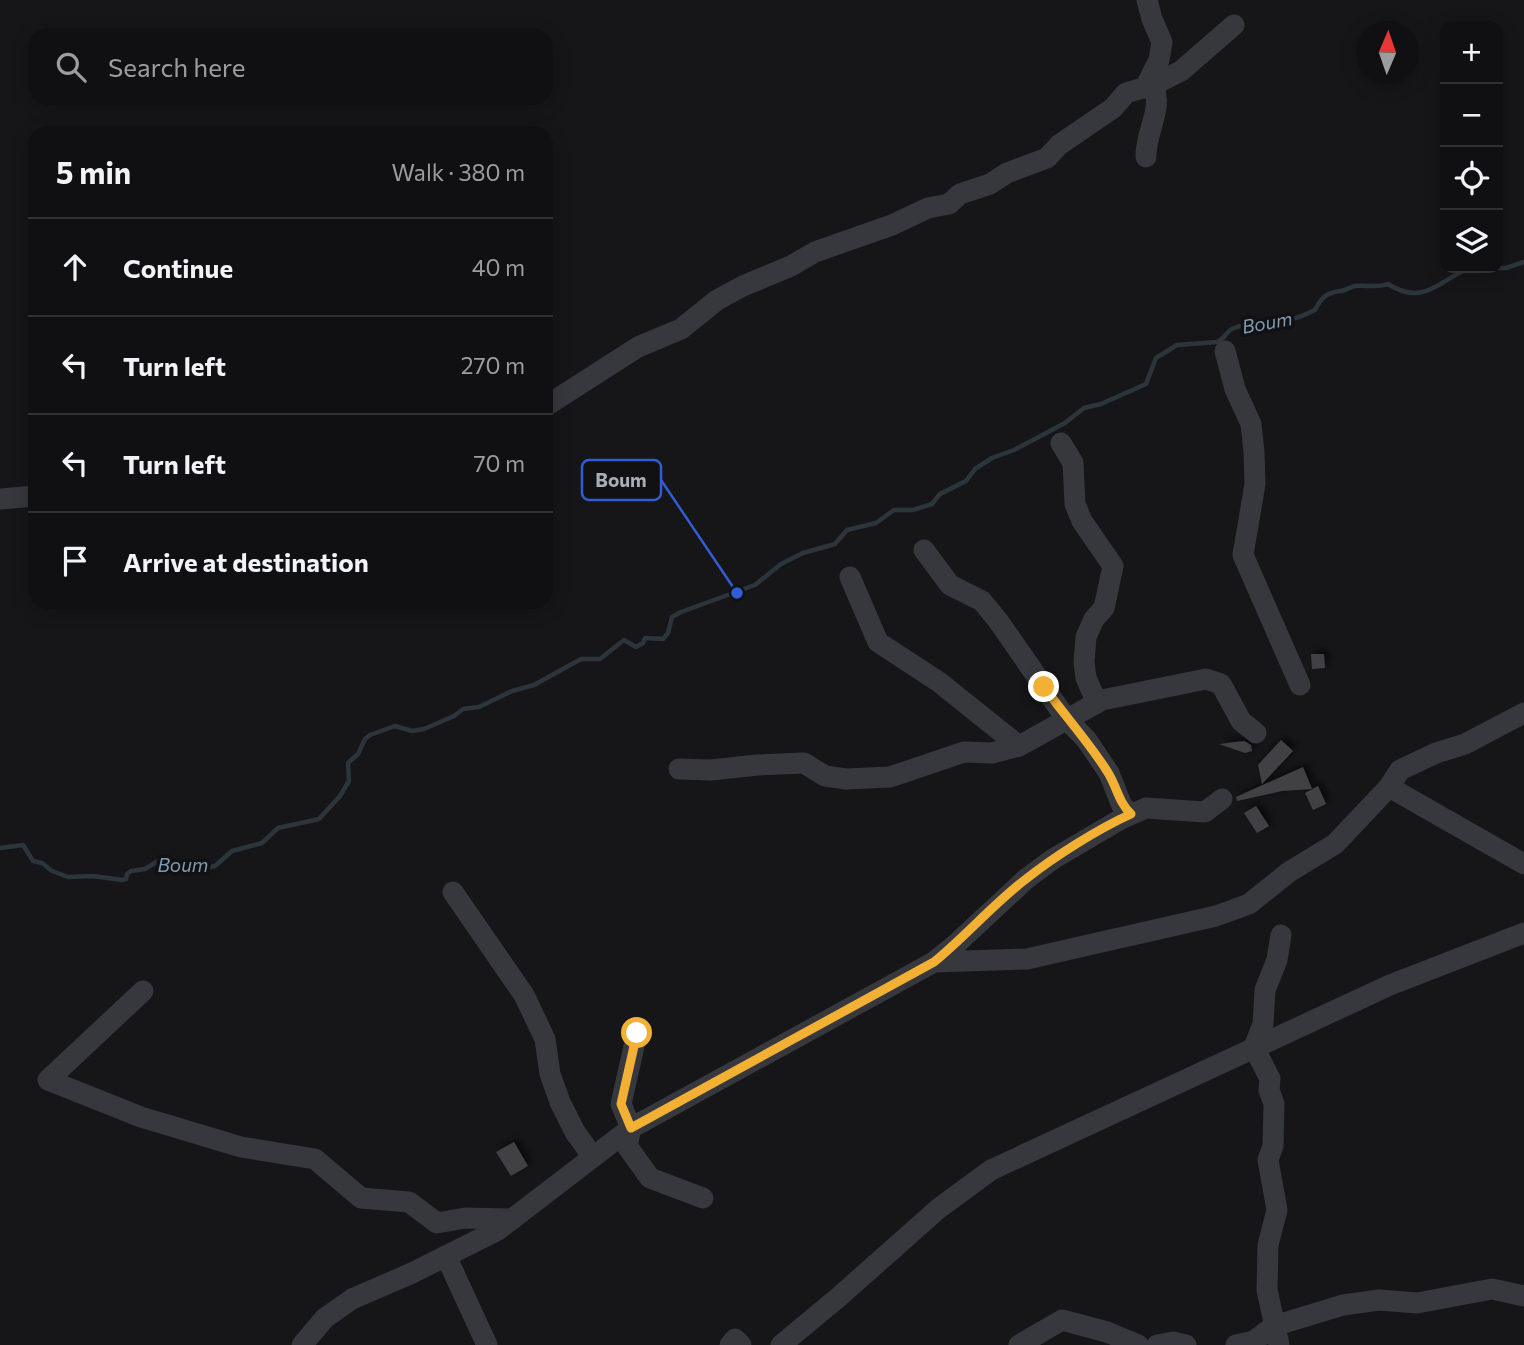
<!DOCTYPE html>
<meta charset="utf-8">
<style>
body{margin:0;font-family:Commissioner,sans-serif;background:#1e1e20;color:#f1f3f6}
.controls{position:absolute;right:21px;top:21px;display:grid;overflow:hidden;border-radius:14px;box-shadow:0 4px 18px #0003}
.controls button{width:63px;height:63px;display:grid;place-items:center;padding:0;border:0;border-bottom:2px solid #303032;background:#101012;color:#f1f3f6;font:35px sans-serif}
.compass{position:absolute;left:1356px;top:21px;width:63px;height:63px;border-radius:50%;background:#101012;box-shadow:0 4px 18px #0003;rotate:2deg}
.stop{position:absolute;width:21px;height:21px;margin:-16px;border:5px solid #f2b134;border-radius:50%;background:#fff}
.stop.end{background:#f2b134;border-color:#fff;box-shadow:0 2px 7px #0008}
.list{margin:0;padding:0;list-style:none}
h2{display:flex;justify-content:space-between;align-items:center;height:91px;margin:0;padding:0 28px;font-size:30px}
h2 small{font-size:23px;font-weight:400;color:#9c9d9f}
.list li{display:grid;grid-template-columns:46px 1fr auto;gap:21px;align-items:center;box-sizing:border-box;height:98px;padding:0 28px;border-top:2px solid #303032}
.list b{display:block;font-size:26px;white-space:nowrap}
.list em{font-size:23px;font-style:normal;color:#9c9d9f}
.icon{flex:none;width:38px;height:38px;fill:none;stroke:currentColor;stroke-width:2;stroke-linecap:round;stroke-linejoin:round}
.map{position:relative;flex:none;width:1524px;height:1345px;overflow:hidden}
.search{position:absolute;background:#101012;box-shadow:0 4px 18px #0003;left:28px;top:28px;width:525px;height:77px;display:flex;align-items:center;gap:18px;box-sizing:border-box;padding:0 24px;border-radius:21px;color:#9c9d9f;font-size:26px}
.panel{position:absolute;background:#101012;box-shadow:0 4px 18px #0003;left:28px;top:126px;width:525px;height:483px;border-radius:21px}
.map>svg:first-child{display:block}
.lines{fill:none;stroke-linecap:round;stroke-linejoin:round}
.stream{stroke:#2c353c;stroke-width:4.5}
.building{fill:#404145;filter:url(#shadow)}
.minor{stroke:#37383d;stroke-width:21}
.route{stroke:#f2b134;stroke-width:9}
.labels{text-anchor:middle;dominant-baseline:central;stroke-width:7;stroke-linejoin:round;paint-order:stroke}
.water-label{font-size:19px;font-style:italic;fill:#7f9bb3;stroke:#111113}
.leader{fill:none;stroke:#325cd3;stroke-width:2.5}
.callout-dot{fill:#325cd3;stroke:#111113;stroke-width:2.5}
.callout{fill:#111113;stroke:#325cd3;stroke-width:2.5}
.callout-label{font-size:19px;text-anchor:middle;font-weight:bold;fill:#a8adb8}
</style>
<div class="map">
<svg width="1524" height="1345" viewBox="0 0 1524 1345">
<defs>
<filter id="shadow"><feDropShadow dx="4" dy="-4" stdDeviation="3.5" flood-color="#0009"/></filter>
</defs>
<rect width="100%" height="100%" fill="#161618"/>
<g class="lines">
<!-- stream -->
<g class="stream">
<path d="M1488,268h18l18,-6"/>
<path d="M0,848l23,-3 10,16 9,2 10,8 16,6 25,-1 29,4 4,-1 1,-5 4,-3 14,-2 13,-8 25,5 8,-5h7l2,6 6,1 9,-2 17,-15 30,-8 16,-15 41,-9 21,-23 9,-15 -1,-18 10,-9 7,-15 5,-4 25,-9 17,5 12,-2 30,-13 9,-7 16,-2 33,-16 22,-6 47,-26h19l24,-19 12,7 7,-4 2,-5 18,1 5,-6 4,-16 9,-5 74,-27 26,-21 22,-11 32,-9 12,-14 29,-7 18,-13h19l19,-6 8,-10 26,-13 9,-12 17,-11 22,-8 51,-27 19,-15 17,-4 45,-20 10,-26 21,-13 40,-3c8,-3 9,-11 17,-14 19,-7 36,-3 55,-8 9,-2 18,-6 26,-10 6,-12 11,-17 25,-19 5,0 10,-4 15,-5 12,-1 22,2 33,-2 36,23 51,-4 82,-16"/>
</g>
</g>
<!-- building -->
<g class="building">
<path d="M1311,654h13l1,14 -13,1z"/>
<path d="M1281,740l12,11 -31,33 -4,-19z"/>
<path d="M1244,741l7,4 1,6 -7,2 -26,-9z"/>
<path d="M1303,767l9,22 -30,2 -45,10 -1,-4z"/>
<path d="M1318,786l8,18 -13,6 -8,-17z"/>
<path d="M1256,806l13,20 -12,7 -13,-20z"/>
<path d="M514,1142l14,24 -17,10 -15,-24z"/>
</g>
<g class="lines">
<!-- minor -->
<g class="minor">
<path d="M1145,88l14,-28 3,-18 -10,-23 -5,-19"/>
<path d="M1146,157c-1,-25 18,-48 7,-72"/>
<path d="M1225,351l10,38 16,35 3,28 1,32 -12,71 57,130"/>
<path d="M546,406l92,-59 43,-18 36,-29 26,-14 48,-20 24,-14 77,-27 36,-17 21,-4 11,-10 30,-10 17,-11 40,-15 12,-13 54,-37 13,-15 27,-8 28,-14 53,-46"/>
<path d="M1061,443l12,20 2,41 7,17 31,45 -9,42 -10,11 -8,18 -2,25 2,16 11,25"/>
<path d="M0,499l35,-3"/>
<path d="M924,550l26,35 32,16 17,21 68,98 19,19 23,34 13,33 9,8"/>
<path d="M850,577l28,65 61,40 80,64"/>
<path d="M679,769l32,1 46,-5 47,-2 21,13 21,3 44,-2 74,-25 28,1 27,-7 83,-46 104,-21 15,5 20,37 15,12"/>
<path d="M1389,787l135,77"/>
<path d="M453,892l71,103 21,44 5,35 10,28 15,30 18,25"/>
<path d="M934,962l21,-17 71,-66 27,-20 68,-40 25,-11 59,4 17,-13"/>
<path d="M143,991l-95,89 93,37 100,30 74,12 46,39 48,4 28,21 28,-5 48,1"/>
<path d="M637,1033l-16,71 10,24 -4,18 23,32 53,20"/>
<path d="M446,1256l41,89"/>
<path d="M302,1345l23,-27 27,-19 60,-26 86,-43 133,-102 303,-166 93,-3 189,-43 33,-12 40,-32 46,-28 54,-57 11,-17 36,-17 29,-9 59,-31"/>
<path d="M730,1345l5,-6 6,6"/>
<path d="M781,1345l59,-49 98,-87 53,-39 399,-185 134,-52"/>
<path d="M1019,1345l43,-25 45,12 31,13"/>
<path d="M1157,1345l16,-3 13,3"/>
<path d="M1236,1345l18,-4 20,-15 69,-21 36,-5 38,3 75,-14 32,7"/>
<path d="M1279,1345l-12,-55 1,-45 9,-35 -9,-50 5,-14 1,-42 -5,-14 1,-11 -16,-32 9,-23 2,-34 12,-30 4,-25"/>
</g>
</g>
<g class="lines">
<!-- route -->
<path class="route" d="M637,1033l-16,71 10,24 303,-166c32,-26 59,-58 92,-83 29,-23 72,-50 105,-65 -13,-12 -14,-28 -24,-43 -19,-30 -42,-55 -63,-84"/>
</g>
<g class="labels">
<!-- water labels -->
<g class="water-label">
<text transform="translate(1267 322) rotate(-10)">Boum</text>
<text x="183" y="864">Boum</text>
</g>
</g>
<!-- callouts -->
<path class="leader" d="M737 593L661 480"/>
<circle class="callout-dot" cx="737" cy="593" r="7"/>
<rect class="callout" x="582" y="460" width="79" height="40" rx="7"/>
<g class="callout-label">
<text x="621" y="487">Boum</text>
</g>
</svg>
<div class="controls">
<button>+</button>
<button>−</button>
<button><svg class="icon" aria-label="locate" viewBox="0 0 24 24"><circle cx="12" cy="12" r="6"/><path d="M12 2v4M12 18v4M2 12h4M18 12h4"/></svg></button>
<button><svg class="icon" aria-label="layers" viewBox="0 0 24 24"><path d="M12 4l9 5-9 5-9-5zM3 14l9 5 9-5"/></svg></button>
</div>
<svg class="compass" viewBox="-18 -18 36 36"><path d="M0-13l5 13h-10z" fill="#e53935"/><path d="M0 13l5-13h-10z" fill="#9c9d9f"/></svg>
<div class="stop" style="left:637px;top:1033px"></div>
<div class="stop end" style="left:1044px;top:687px"></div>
<div class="search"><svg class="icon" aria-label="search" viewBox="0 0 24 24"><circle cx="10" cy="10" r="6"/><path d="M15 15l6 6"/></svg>Search here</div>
<section class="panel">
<h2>5 min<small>Walk · 380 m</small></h2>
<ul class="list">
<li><svg class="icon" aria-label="ahead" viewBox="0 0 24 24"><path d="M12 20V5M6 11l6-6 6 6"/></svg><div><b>Continue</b></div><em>40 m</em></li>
<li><svg class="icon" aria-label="left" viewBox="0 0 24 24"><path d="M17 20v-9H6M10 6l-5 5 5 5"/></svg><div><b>Turn left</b></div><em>270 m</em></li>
<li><svg class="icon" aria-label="left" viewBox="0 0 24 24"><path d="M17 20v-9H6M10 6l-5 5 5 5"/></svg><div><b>Turn left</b></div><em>70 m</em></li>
<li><svg class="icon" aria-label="arrive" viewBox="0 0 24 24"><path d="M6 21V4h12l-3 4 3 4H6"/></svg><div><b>Arrive at destination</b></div></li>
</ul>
</section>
</div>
